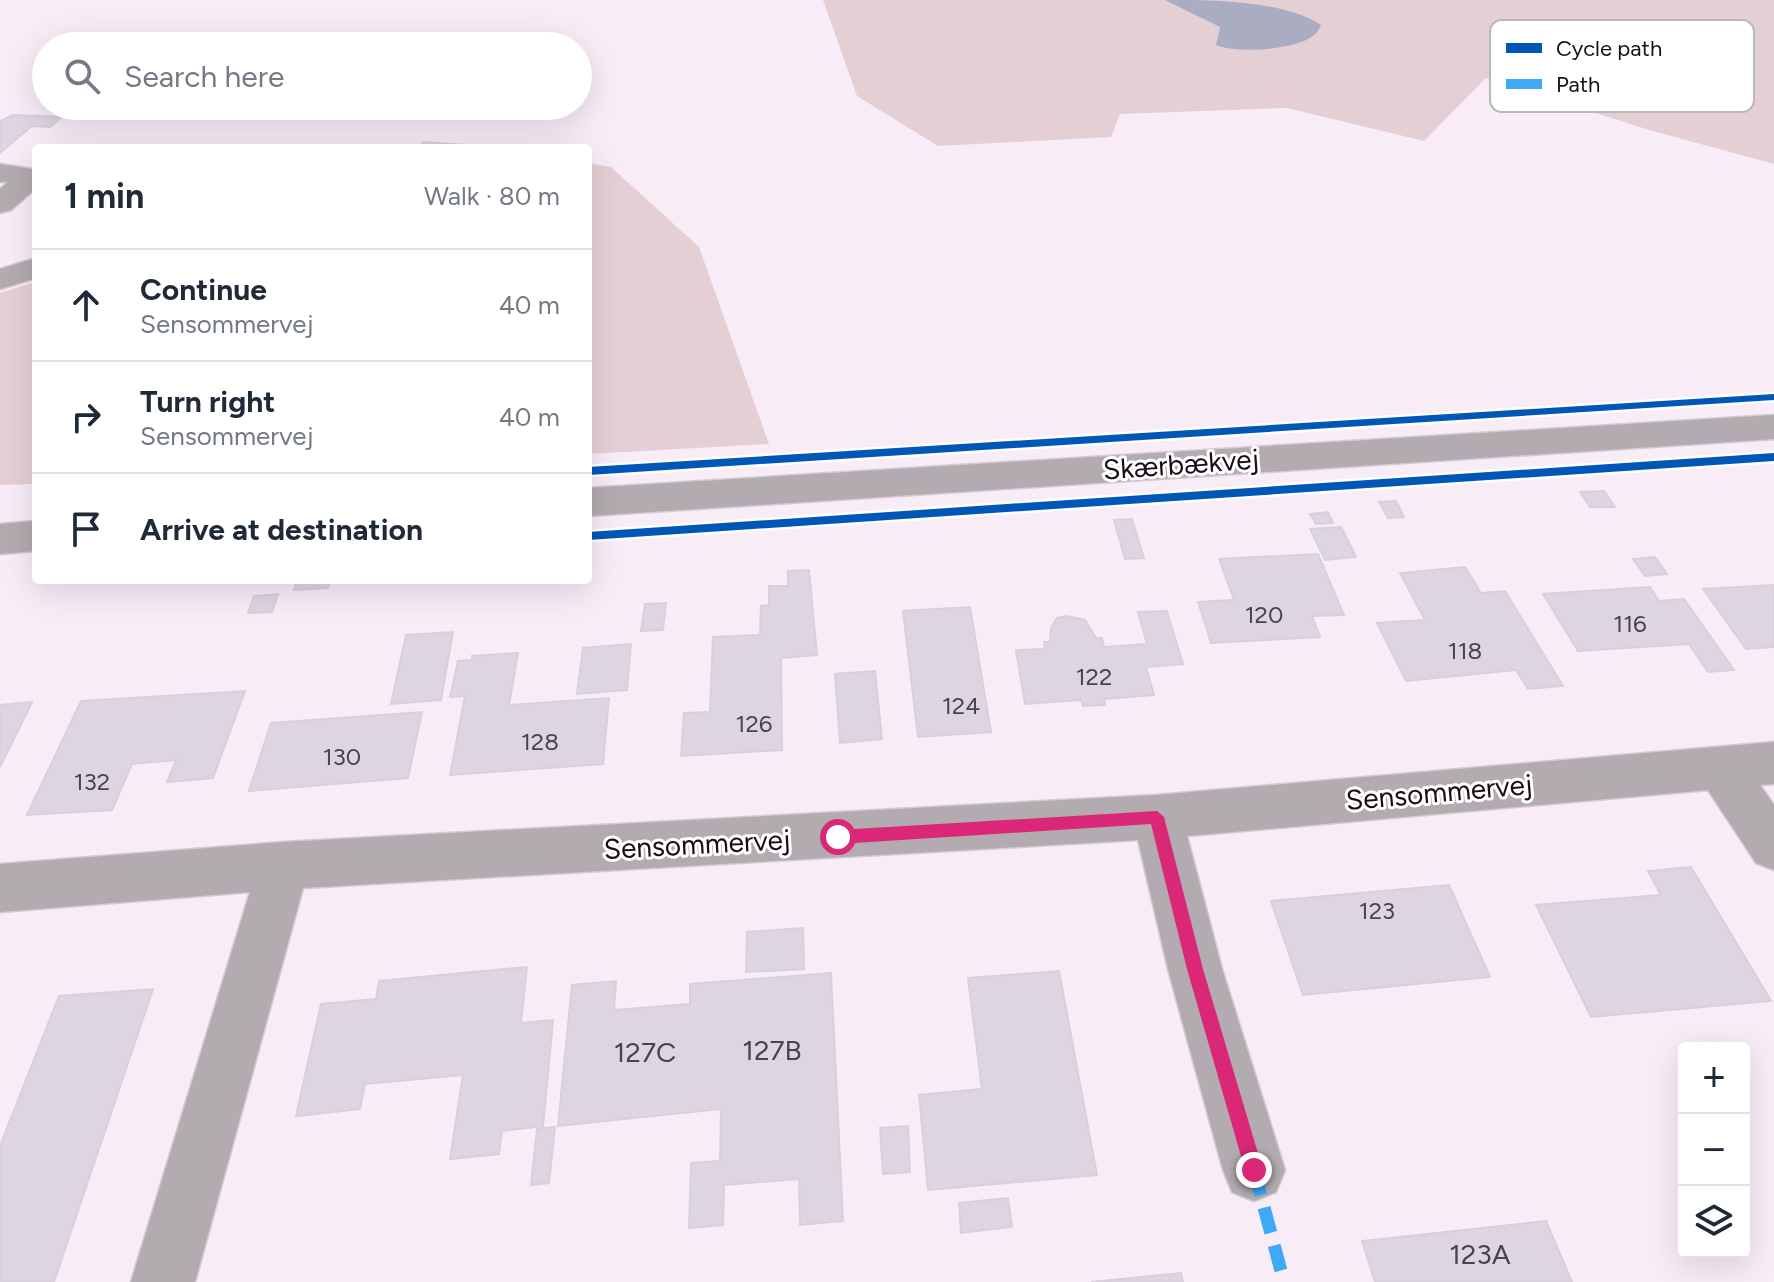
<!DOCTYPE html>
<meta charset="utf-8">
<style>
body{margin:0;font-family:Figtree,sans-serif;background:#f6f6f7;color:#1f2937}
.controls{position:absolute;right:24px;bottom:24px;display:grid;overflow:hidden;border-radius:8px;box-shadow:0 8px 32px #0002}
.controls button{width:72px;height:72px;display:grid;place-items:center;padding:0;border:0;border-bottom:2px solid #e0e1e3;background:#fff;color:#1f2937;font:40px sans-serif}
.stop{position:absolute;width:24px;height:24px;margin:-18px;border:6px solid #db2777;border-radius:50%;background:#fff}
.stop.end{background:#db2777;border-color:#fff;box-shadow:0 2px 8px #0008}
.list{margin:0;padding:0;list-style:none}
h2{display:flex;justify-content:space-between;align-items:center;height:104px;margin:0;padding:0 32px;font-size:34px}
h2 small{font-size:26px;font-weight:400;color:#747a83}
.list li{display:grid;grid-template-columns:52px 1fr auto;gap:24px;align-items:center;box-sizing:border-box;height:112px;padding:0 32px;border-top:2px solid #e0e1e3}
.list b{display:block;font-size:30px;white-space:nowrap}
.list p{margin:0;font-size:26px;white-space:nowrap;color:#747a83}
.list em{font-size:26px;font-style:normal;color:#747a83}
.icon{flex:none;width:44px;height:44px;fill:none;stroke:currentColor;stroke-width:2;stroke-linecap:round;stroke-linejoin:round}
.map{position:relative;flex:none;width:1774px;height:1282px;overflow:hidden}
.search{position:absolute;background:#fff;box-shadow:0 8px 32px #0002;left:32px;top:32px;width:560px;height:88px;display:flex;align-items:center;gap:20px;box-sizing:border-box;padding:0 28px;border-radius:44px;color:#747a83;font-size:30px}
.panel{position:absolute;background:#fff;box-shadow:0 8px 32px #0002;left:32px;top:144px;width:560px;height:440px;border-radius:8px}
.map>svg:first-child{display:block}
.green{fill:#e4d0d4}
.water{fill:#aaacc2}
.building{fill:#ddd6e1;stroke:#d8d0dc;stroke-width:2}
.lines{fill:none;stroke-linecap:round;stroke-linejoin:round}
.street-casing{stroke:#d3c9d2;stroke-width:3}
.secondary-casing{stroke:#d3c9d2;stroke-width:3}
.street{fill:#b2abaf;fill-rule:evenodd}
.secondary{fill:#b2abb0;fill-rule:evenodd}
.quiet{stroke:#3fa9f5;stroke-width:13;stroke-dasharray:26 13;stroke-linecap:butt}
.cycleway-casing{stroke:#fff;stroke-width:5}
.cycleway{fill:#0057b8;fill-rule:evenodd}
.route{fill:#db2777}
.labels{text-anchor:middle;dominant-baseline:central;stroke-width:6;stroke-linejoin:round;paint-order:stroke}
.number-label{font-size:24px;fill:#4a424c}
.street-label{font-size:28px;fill:#170e17;stroke:#fff}
.near-number-label{font-size:28px;fill:#4a424c}
.key{fill:#fff;stroke:#b9b7b9;stroke-width:2}
.key-label{font-size:22px;fill:#170e17}
</style>
<div class="map">
<svg width="1774" height="1282" viewBox="0 0 1774 1282">
<rect width="100%" height="100%" fill="#f8ecf7"/>
<!-- green -->
<g class="green">
<path d="M823,0h951v164l-125,-34 -163,-52 -62,63 -137,-33 -167,6 -9,23 -173,9 -81,-50z"/>
<path d="M588,163l23,4 88,80 70,197 -181,10z"/>
<path d="M36,282v202l-36,1v-192z"/>
</g>
<!-- water -->
<path class="water" d="M1165,0c49,0 117,0 156,25 -2,4 -4,8 -8,11 -19,14 -76,18 -97,9l4,-18z"/>
<!-- building -->
<g class="building">
<path d="M13,115l49,2 -12,10 -18,-1 -32,27v-32z"/>
<path d="M424,142l57,4 -63,2z"/>
<path d="M1604,491l11,16h-25l-10,-15z"/>
<path d="M1396,501l8,16 -16,1 -9,-16z"/>
<path d="M1328,512l5,11 -17,1 -6,-10z"/>
<path d="M1132,519l12,39 -19,1 -11,-39z"/>
<path d="M1341,527l15,30 -31,3 -15,-31z"/>
<path d="M1318,554l26,61 -32,1 8,21 -109,6 -13,-41 36,-2 -15,-41z"/>
<path d="M1655,557l12,17 -22,2 -12,-17z"/>
<path d="M1465,567l16,26 24,-2 58,95 -35,3 -12,-19 -110,11 -29,-58 48,-3 -25,-47z"/>
<path d="M809,570l8,85 -36,3 1,92 -101,6 3,-43 26,-1 3,-75 47,-2 1,-29 8,-1v-19h19v-15z"/>
<path d="M297,580h33l-2,8 -34,2z"/>
<path d="M1774,585v62l-28,2 -43,-60z"/>
<path d="M1650,587l9,14 25,-2 50,71 -26,2 -19,-28 -111,7 -35,-57z"/>
<path d="M278,594l-6,18 -24,1 6,-17z"/>
<path d="M666,603l-3,27 -22,1 4,-27z"/>
<path d="M970,607l21,125 -73,5 -15,-126z"/>
<path d="M1167,611l16,53 -37,3 8,28 -50,4 1,6 -22,1 -2,-6 -56,4 -9,-54 29,-1 -1,-7h6l1,-14 6,-10 10,-2 18,4 11,18h6l2,9 43,-3 -9,-32z"/>
<path d="M453,632l-12,68 -50,4 15,-69z"/>
<path d="M631,644l-4,46 -50,4 6,-46z"/>
<path d="M518,653l-9,52 100,-7 -6,66 -153,11 15,-79 -15,1 8,-36 14,-1v-4z"/>
<path d="M875,671l7,68 -42,4 -5,-69z"/>
<path d="M245,691l-32,87 -46,4 9,-22 -44,4 -20,46 -85,5 54,-114z"/>
<path d="M32,702l-32,65v-62z"/>
<path d="M422,712l-14,66 -159,13 22,-68z"/>
<path d="M1691,867l80,134 -180,16 -55,-112 125,-10 -13,-24z"/>
<path d="M1449,885l41,92 -187,18 -32,-94z"/>
<path d="M803,928l1,41 -58,3 1,-40z"/>
<path d="M527,967l-6,56 32,-3 -10,106 -41,5 -3,23 -49,5 13,-84 -98,9 -5,25 -64,7 25,-112 55,-5 3,-18z"/>
<path d="M1059,971l38,204 -169,15 -9,-95 63,-6 -14,-111z"/>
<path d="M831,973l12,248 -43,4 -1,-46 -75,6 -1,40 -34,3 2,-65 29,-2 1,-52 -163,17 14,-141 44,-4 -2,29 76,-6v-20z"/>
<path d="M153,989l-99,293h-54v-136l59,-150z"/>
<path d="M908,1126l2,46 -27,2 -3,-46z"/>
<path d="M555,1127l-6,56 -18,2 6,-56z"/>
<path d="M1008,1198l4,29 -51,6 -2,-30z"/>
<path d="M1546,1221l26,61h-197l-13,-41z"/>
<path d="M1181,1273l2,9h-92z"/>
</g>
<g class="lines">
<!-- street casing -->
<g class="street-casing">
<g id="street">
<path d="M0,164l32,5 4,5 -2,16 -23,20 -11,3v-24l8,-7h-8z"/>
<path d="M36,258v20l-36,11v-20z"/>
<path d="M1774,742v42l-14,1 14,20v65l-18,-7 -48,-73 -521,46 35,133 63,201 -9,22 -22,9 -22,-9 -9,-22 -55,-201 -30,-129 -835,48 -108,394h-64l119,-390 -250,20v-48l284,-22 873,-47z"/>
</g>
</g>
<!-- secondary casing -->
<g class="secondary-casing">
<g id="secondary">
<path d="M1774,415v24l-1186,77v-28z"/>
<path d="M36,521v30l-36,3v-30z"/>
</g>
</g>
<!-- street -->
<use href="#street" class="street"/>
<!-- secondary -->
<use href="#secondary" class="secondary"/>
<!-- quiet -->
<path class="quiet" d="M1254,1170l30,112"/>
<!-- cycleway casing -->
<g class="cycleway-casing">
<g id="cycleway">
<path d="M1774,394v6l-1186,75v-8z"/>
<path d="M1774,453v8l-1186,79v-8z"/>
</g>
</g>
<!-- cycleway -->
<use href="#cycleway" class="cycleway"/>
</g>
<!-- route -->
<path class="route" d="M1157,811l7,6 39,152 60,201 -3,6 -6,3 -7,-3 -2,-6 -58,-201 -36,-145 -313,20 -8,-7 8,-7z"/>
<g class="labels">
<!-- number labels -->
<g class="number-label">
<text x="1264" y="614">120</text>
<text x="1630" y="623">116</text>
<text x="1465" y="650">118</text>
<text x="1094" y="676">122</text>
<text x="961" y="705">124</text>
<text x="754" y="723">126</text>
<text x="540" y="741">128</text>
<text x="342" y="756">130</text>
<text x="92" y="781">132</text>
<text x="1377" y="910">123</text>
</g>
<!-- street labels -->
<g class="street-label">
<text transform="translate(1181 464) rotate(-4)">Skærbækvej</text>
<text transform="translate(1439 792) rotate(-5)">Sensommervej</text>
<text transform="translate(697 844) rotate(-3)">Sensommervej</text>
</g>
<!-- near-number labels -->
<g class="near-number-label">
<text x="772" y="1050">127B</text>
<text x="645" y="1052">127C</text>
<text x="1480" y="1254">123A</text>
</g>
</g>
<!-- legend -->
<rect x="1490" y="20" width="264" height="92" rx="12" class="key"/>
<rect x="1506" y="43" width="36" height="10" fill="#0057b8"/>
<rect x="1506" y="79" width="36" height="10" fill="#3fa9f5"/>
<g class="key-label">
<text x="1556" y="56">Cycle path</text>
<text x="1556" y="92">Path</text>
</g>
</svg>
<div class="controls">
<button>+</button>
<button>−</button>
<button><svg class="icon" aria-label="layers" viewBox="0 0 24 24"><path d="M12 4l9 5-9 5-9-5zM3 14l9 5 9-5"/></svg></button>
</div>
<div class="stop" style="left:838px;top:837px"></div>
<div class="stop end" style="left:1254px;top:1170px"></div>
<div class="search"><svg class="icon" aria-label="search" viewBox="0 0 24 24"><circle cx="10" cy="10" r="6"/><path d="M15 15l6 6"/></svg>Search here</div>
<section class="panel">
<h2>1 min<small>Walk · 80 m</small></h2>
<ul class="list">
<li><svg class="icon" aria-label="ahead" viewBox="0 0 24 24"><path d="M12 20V5M6 11l6-6 6 6"/></svg><div><b>Continue</b><p>Sensommervej</p></div><em>40 m</em></li>
<li><svg class="icon" aria-label="right" viewBox="0 0 24 24"><path d="M7 20v-9h11M14 6l5 5-5 5"/></svg><div><b>Turn right</b><p>Sensommervej</p></div><em>40 m</em></li>
<li><svg class="icon" aria-label="arrive" viewBox="0 0 24 24"><path d="M6 21V4h12l-3 4 3 4H6"/></svg><div><b>Arrive at destination</b></div></li>
</ul>
</section>
</div>
